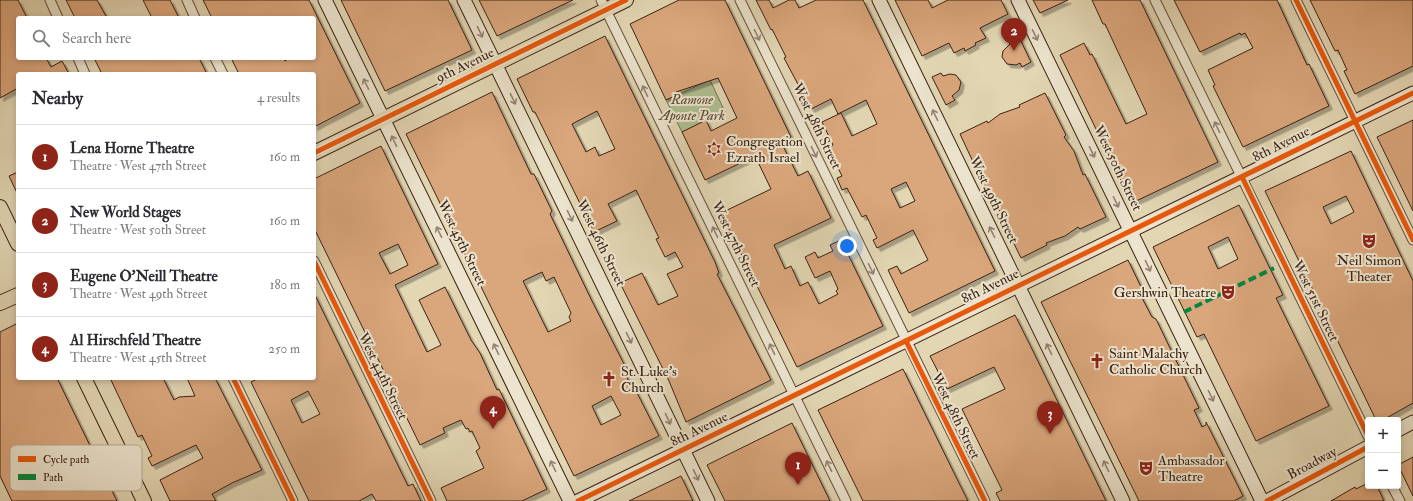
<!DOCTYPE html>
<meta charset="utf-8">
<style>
body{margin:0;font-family:"IM FELL Double Pica",serif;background:#f2f2f3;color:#2b2b33}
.controls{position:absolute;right:12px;bottom:12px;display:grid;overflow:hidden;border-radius:4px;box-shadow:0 2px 6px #0003}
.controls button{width:36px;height:36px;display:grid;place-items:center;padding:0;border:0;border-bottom:1px solid #e1e1e2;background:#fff;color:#2b2b33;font:20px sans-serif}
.you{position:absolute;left:847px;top:246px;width:14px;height:14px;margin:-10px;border:3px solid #fff;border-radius:50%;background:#1a73e8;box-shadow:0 0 0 6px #1a73e833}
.badge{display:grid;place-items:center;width:26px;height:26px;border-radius:50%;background:#8f2418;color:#fff;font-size:13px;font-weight:700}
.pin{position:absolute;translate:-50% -33px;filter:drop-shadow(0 1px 2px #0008)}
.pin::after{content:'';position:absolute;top:21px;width:14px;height:12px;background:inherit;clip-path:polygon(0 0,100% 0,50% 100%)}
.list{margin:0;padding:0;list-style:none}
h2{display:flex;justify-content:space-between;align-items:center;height:52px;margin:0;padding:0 16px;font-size:17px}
h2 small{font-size:13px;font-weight:400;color:#7c7c81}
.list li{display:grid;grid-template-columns:26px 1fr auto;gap:12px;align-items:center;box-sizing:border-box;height:64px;padding:0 16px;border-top:1px solid #e1e1e2}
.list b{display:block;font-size:15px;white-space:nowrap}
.list p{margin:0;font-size:13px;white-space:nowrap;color:#7c7c81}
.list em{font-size:13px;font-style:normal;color:#7c7c81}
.icon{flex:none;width:22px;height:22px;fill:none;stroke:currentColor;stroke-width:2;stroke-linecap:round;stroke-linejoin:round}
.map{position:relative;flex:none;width:1413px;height:501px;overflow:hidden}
.search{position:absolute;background:#fff;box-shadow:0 2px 6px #0003;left:16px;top:16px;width:300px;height:44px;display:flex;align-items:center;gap:10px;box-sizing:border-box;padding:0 14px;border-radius:4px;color:#7c7c81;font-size:15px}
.panel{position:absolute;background:#fff;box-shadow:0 2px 6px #0003;left:16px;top:72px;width:300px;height:308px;border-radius:4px}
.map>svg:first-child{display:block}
.green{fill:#aebf90;stroke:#747052}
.building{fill:#daa67c;stroke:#3b2214;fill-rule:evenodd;filter:url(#shadow)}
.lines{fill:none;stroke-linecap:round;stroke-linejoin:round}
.street-casing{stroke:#654f3c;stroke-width:11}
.secondary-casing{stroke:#3b2214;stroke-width:15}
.primary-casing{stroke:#3b2214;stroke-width:16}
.street{stroke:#ece4ce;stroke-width:9}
.secondary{stroke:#ece4ce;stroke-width:13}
.primary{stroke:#e2d6b3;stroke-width:14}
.quiet{stroke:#00873e;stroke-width:4;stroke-dasharray:8 4;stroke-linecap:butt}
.cycleway-casing{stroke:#ece4ce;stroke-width:8}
.cycleway{stroke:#e8590c;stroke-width:5}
.oneway{stroke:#948371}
.labels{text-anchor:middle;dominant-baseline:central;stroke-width:4;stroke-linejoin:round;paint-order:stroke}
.street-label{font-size:14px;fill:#3b2214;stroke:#ece4ce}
.park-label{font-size:14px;font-style:italic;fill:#584933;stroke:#ece4ce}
.poi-label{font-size:14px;fill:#3b2214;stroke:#ece4ce;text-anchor:start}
.key{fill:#ece4ce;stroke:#b7aa96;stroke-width:1}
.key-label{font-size:11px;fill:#3b2214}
</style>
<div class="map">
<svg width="1413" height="501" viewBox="0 0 1413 501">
<defs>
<filter id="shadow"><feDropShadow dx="3.5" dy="3.5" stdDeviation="0" flood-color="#0004"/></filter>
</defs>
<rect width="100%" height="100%" fill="#e2d6b3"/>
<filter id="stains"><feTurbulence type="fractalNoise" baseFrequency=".005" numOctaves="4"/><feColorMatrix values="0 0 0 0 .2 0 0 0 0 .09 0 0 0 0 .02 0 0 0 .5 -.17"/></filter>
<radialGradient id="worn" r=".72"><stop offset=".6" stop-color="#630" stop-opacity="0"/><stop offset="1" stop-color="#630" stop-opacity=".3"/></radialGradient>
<!-- green -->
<path class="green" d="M710,80l15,32 -43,20 -16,-32z"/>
<!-- building -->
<g class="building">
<path d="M0,0h18l9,18h-9v40h28l5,9 11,-6 7,13h-51v14l-18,10z"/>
<path d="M66,0h31l10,18h-32z"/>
<path d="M143,0h27l9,18h-27z"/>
<path d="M203,0h106l51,103 -46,24v-53h-75l-8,-16h52l2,3 5,-3h24v-40h-102z"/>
<path d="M341,0h107l24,50 -87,41z"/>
<path d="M479,0h94l-76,36z"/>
<path d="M679,0h46l66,137 -10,5 17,34 10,-5 23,47 -57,27 11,24 6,-3 9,20 8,-4 11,22 19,-10 -2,-3 2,-2 -8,-18 -15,7 -10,-21 10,-5 3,6 15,-7 -3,-6 11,-5 42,86 -86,41 -76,-154 50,-24 -16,-33 -50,24 -23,-48 24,-12 5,11 26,-13 -19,-40 -42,14 1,3 -11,5 -36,-76z"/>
<path d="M756,0h13l4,8 16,-8h6l4,8 17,-8h47l132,271 -86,42 -21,-43 9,-4 4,8 27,-14 -15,-30 -36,18 -4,-8 4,-2 -11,-23 -4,2 -15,-29 -5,2 -5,-12 5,-2 -14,-28 5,-3 -11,-23 19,-9 11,23 25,-12 -11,-24 -28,14 -7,-15 -20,10 -27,-51 2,-1 -14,-28 -1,1zM906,182l9,19 -15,7 -9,-19z"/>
<path d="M895,0h33l4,8 16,-8h53l7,14 -28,14 6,10 -11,5 1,2 -11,6 -1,-3 -10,5 -5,-10 -27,13z"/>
<path d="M1033,0h35l-28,13z"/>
<path d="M1092,0h48l78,162 -86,41 -72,-148 24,-12 6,12 2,-1 34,70 21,-10 -42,-90h-2z"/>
<path d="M1174,0h103l30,65 2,-1 20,42 -86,41 -30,-61 2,-1 -7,-15 45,-22 -8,-15 -4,2 -1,-2 -40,19z"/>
<path d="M1310,0h103v66l-58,28 -11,-23 3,-1 -9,-20 -3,1z"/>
<path d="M1018,35l13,27 -9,5 -2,-4 -4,2 -9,-1 -5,-7 1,-6 7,-7 -2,-5z"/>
<path d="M605,36l110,226 4,11 -2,1 54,106 -85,42 -17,-41 -49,-98 22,-10 16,32 20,-9 -11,-22 16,-7 -8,-15 -10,5 -9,-18 3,-1 -23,-48 -28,14 9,17 -23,11 -59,-120h-2l-16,-33zM597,111l18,38 -16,7 -4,-9 -9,5 -14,-28z"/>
<path d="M94,58h105l8,16h-105z"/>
<path d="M941,73l2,3 7,-2 6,1 5,7 -2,8 -7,6 3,4 -9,5 -14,-28z"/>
<path d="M492,92l39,82h3l18,37 -2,3 42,87 33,65 -3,1 8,17 2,-1 27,53 -85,40 -168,-342zM542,272l4,9 8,-4 17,36 -2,4 2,4 -23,11 -25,-51zM611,396l10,19 -20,10 -9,-19z"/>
<path d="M1045,93l21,42 -2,2 10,14 9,24 2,-1 21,43 -26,12 -2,-2 -13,9 -19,7 1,2 -26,13 -21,-43 2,-1 -13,-18 -29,-62 27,-13 1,2 12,-9 20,-7 -1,-2z"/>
<path d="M1413,120v91l-36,-74z"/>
<path d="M381,146l57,118 -43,21 32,67 14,-7 -22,-45 26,-13 26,53 9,13 17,37 2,-1 48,100 -25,12h-75l-6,-13 43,-20 -8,-17 4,-3 -8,-17 -2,1 -2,-4 -2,1 -5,-9 -18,8 2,5 -25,12 -106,-217v-49zM398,244l10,21 -18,9 -11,-21z"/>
<path d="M1351,151l62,130v122l-30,17h-7l-111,-229zM1346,196l8,16 -23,12 -8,-17z"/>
<path d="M18,172v23l-9,-19z"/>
<path d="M1239,205l44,90 -7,3 53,108 -73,35 -52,-107 -7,3 -44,-90zM1228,237l10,22 -20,10 -10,-22z"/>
<path d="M1128,260l15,31 -2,5 11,21 4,2 43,89 -5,2 8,17 4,-2v-3l37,74 -9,5h-95l-98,-199z"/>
<path d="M314,293l94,193 5,-2 8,17h-45l-4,-7 -13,7h-50l-58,-119 8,-4h55zM308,391l12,23 -18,9 -11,-23z"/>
<path d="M1015,315l17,34 74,152h-106l-4,-8 6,-3 -40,-81 43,-20 -11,-22 -47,22 -17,-33z"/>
<path d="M18,323v55h39l60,123h-105l-12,-25v-144z"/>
<path d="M903,369l54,110 11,22h-105l-45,-91z"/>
<path d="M110,378h53l11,22 5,-3 16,-1 -8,-18h28l47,92 -30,13 -20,11 4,7h-46l-10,-21 43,-22 -7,-13 -44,21 -4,-8 4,-2 -10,-21 -4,2z"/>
<path d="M792,423l38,78h-105l-18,-36z"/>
<path d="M1413,457v39l-15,-31z"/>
<path d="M681,476l12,25h-64z"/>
<path d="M1368,483v3h9l7,15h-53l24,-14 1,2z"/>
</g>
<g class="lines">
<!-- street casing -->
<g class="street-casing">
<g id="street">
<path d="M50,0l8,18"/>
<path d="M187,0l8,18"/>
<path d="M601,0l245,501"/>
<path d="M740,0l245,501"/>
<path d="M1155,0l213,436"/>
<path d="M1296,0l117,240"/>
<path d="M78,58l7,16"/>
<path d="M215,58l8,16"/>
<path d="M314,261l117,240"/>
<path d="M233,378l60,123"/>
<path d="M1392,486l8,15"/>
</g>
</g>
<!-- secondary casing -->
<g class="secondary-casing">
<g id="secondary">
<path d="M325,0l245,501"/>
<path d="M464,0l244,501"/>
<path d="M879,0l244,501"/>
<path d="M1018,0l244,501"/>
<path d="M1398,430l15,-8"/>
<path d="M578,501l835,-408"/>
<path d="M1267,501l101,-54"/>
</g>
</g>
<!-- primary casing -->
<g class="primary-casing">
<g id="primary">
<path d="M314,153l312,-153"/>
<path d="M0,207l18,37"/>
<path d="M0,303l18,-8"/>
<path d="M84,378l60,123"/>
</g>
</g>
<!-- street -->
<use href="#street" class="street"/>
<!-- secondary -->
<use href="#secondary" class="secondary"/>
<!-- primary -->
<use href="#primary" class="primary"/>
<!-- quiet -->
<path class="quiet" d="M1184,312l90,-44"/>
<!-- cycleway casing -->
<g class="cycleway-casing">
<g id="cycleway">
<path d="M1296,0l117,240"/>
<path d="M314,153l312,-153"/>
<path d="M1242,177l126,259"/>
<path d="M314,261l117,240"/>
<path d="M906,341l79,160"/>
<path d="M233,378l60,123"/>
<path d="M578,501l835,-408"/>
<path d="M1267,501l101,-54"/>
</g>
</g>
<!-- cycleway -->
<use href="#cycleway" class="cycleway"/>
</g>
<!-- one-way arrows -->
<defs><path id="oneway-shaft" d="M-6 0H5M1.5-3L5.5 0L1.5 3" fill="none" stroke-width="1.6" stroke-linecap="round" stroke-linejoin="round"/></defs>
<g class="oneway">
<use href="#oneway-shaft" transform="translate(480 32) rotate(64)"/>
<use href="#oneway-shaft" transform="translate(757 35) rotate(64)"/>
<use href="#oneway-shaft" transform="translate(1035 35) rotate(64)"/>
<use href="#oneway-shaft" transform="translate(366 84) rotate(-116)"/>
<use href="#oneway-shaft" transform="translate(645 91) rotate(-116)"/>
<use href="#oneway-shaft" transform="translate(513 99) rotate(64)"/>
<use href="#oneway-shaft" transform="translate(935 115) rotate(-116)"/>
<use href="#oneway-shaft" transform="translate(1217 127) rotate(-116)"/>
<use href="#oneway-shaft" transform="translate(394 141) rotate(-116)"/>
<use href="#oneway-shaft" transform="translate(814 152) rotate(64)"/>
<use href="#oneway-shaft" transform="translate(1092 152) rotate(64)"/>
<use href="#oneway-shaft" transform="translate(1116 202) rotate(64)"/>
<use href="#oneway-shaft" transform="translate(570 216) rotate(64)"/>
<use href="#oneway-shaft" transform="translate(439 232) rotate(-116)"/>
<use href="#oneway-shaft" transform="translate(715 232) rotate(-116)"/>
<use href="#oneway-shaft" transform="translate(992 232) rotate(-116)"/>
<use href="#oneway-shaft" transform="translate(1148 266) rotate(64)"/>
<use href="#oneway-shaft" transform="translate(871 269) rotate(64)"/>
<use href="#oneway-shaft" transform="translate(629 338) rotate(64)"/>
<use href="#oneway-shaft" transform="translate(496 349) rotate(-116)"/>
<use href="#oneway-shaft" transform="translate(772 349) rotate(-116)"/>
<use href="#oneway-shaft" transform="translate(1049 349) rotate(-116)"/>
<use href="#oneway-shaft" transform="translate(1211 396) rotate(64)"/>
<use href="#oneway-shaft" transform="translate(668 419) rotate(64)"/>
<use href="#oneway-shaft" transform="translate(553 466) rotate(-116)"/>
<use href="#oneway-shaft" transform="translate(829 466) rotate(-116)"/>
<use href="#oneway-shaft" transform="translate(1106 466) rotate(-116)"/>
<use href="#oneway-shaft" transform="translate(696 475) rotate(64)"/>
</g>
<!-- icons -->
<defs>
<g id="synagogue-bare" transform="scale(1.2)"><path d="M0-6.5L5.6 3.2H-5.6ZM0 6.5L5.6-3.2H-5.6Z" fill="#8f2418" stroke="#ece4ce" stroke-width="2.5" paint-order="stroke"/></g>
<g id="theatre-bare" transform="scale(1.2)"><path d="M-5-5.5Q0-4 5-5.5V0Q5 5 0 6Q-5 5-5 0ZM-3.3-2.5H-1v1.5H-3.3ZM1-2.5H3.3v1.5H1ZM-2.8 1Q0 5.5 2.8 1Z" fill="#8f2418" stroke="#ece4ce" stroke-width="2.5" paint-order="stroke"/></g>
<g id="church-bare" transform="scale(1.2)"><path d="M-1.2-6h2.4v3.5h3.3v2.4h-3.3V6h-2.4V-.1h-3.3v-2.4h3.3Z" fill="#8f2418" stroke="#ece4ce" stroke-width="2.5" paint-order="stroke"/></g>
</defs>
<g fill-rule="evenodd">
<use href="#synagogue-bare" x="714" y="149"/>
<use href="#theatre-bare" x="1369" y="241"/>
<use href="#theatre-bare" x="1228" y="292"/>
<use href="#church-bare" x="1097" y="361"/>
<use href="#church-bare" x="609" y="379"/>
<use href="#theatre-bare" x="1146" y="468"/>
</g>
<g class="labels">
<!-- street labels -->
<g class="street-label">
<text transform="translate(465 65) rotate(-26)">9th Avenue</text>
<text transform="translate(817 126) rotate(64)">West 48th Street</text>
<text transform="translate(1281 144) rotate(-27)">8th Avenue</text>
<text transform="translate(1118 168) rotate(64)">West 50th Street</text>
<text transform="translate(994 200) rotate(64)">West 49th Street</text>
<text transform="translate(462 243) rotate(64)">West 45th Street</text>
<text transform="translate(601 243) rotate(64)">West 46th Street</text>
<text transform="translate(736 244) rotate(64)">West 47th Street</text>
<text transform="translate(990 286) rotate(-26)">8th Avenue</text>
<text transform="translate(1316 301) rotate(64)">West 51st Street</text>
<text transform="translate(383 376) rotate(64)">West 44th Street</text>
<text transform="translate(956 416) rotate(64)">West 48th Street</text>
<text transform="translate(699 429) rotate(-26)">8th Avenue</text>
<text transform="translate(1312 463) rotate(-28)">Broadway</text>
</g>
<!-- park labels -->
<g class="park-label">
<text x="692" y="99">Ramone<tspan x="692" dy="16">Aponte Park</tspan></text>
</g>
<!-- poi labels -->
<g class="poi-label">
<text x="726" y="141">Congregation<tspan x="726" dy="16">Ezrath Israel</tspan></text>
<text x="1369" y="260" text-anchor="middle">Neil Simon<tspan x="1369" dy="16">Theater</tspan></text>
<text x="1216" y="292" text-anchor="end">Gershwin Theatre</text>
<text x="1109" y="353">Saint Malachy<tspan x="1109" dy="16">Catholic Church</tspan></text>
<text x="621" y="371">St. Luke's<tspan x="621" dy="16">Church</tspan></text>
<text x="1158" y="460">Ambassador<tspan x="1158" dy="16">Theatre</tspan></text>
</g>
</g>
<!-- legend -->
<rect x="10" y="445" width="132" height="46" rx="6" class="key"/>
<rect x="18" y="456" width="18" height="6" fill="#e8590c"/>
<rect x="18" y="474" width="18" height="6" fill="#00873e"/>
<g class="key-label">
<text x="43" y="463">Cycle path</text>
<text x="43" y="481">Path</text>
</g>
<rect width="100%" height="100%" filter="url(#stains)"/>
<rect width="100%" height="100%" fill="url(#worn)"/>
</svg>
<div class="controls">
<button>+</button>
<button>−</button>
</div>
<div class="you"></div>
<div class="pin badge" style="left:798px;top:485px">1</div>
<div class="pin badge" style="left:1014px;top:51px">2</div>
<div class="pin badge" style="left:1050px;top:434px">3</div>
<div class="pin badge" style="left:493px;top:429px">4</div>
<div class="search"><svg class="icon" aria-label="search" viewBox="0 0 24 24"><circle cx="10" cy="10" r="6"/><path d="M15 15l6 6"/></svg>Search here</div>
<section class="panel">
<h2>Nearby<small>4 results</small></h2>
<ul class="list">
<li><span class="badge">1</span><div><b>Lena Horne Theatre</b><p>Theatre · West 47th Street</p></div><em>160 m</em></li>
<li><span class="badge">2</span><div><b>New World Stages</b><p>Theatre · West 50th Street</p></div><em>160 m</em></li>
<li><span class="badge">3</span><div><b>Eugene O'Neill Theatre</b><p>Theatre · West 49th Street</p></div><em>180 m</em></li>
<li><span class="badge">4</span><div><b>Al Hirschfeld Theatre</b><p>Theatre · West 45th Street</p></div><em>250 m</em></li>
</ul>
</section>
</div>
